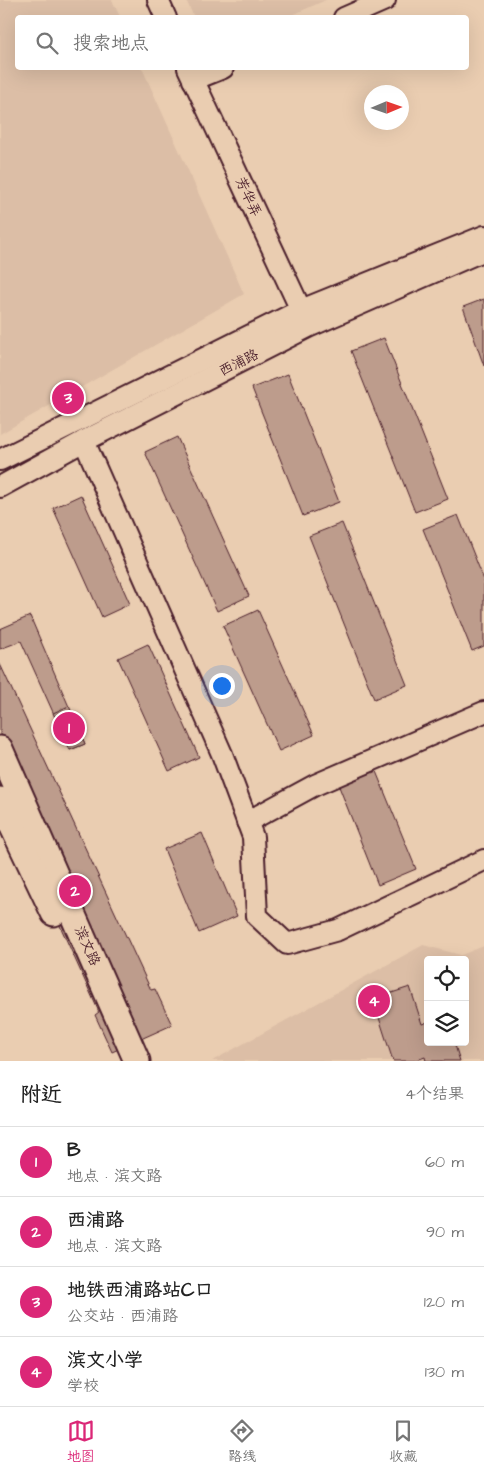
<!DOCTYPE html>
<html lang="zh">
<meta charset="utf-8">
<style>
body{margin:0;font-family:"Architects Daughter","LXGW WenKai TC",sans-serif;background:#f2f2f2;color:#222}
.controls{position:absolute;right:15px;bottom:15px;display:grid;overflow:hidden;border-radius:5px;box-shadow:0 5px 20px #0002}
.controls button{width:45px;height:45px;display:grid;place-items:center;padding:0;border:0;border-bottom:1px solid #e0e0e0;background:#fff;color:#222;font:25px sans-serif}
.compass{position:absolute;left:364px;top:85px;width:45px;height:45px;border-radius:50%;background:#fff;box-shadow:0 5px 20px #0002;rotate:88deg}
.you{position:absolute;left:221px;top:685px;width:18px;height:18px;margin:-12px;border:4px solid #fff;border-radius:50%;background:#1a73e8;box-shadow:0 0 0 8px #1a73e833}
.badge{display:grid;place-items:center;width:32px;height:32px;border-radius:50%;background:#db2777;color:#fff;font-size:16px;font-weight:700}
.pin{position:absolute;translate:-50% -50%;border:2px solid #fff;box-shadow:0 1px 5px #0006}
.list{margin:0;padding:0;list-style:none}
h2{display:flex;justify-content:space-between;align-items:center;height:65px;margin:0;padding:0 20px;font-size:21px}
h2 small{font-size:16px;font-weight:400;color:#767676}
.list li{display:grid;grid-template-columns:32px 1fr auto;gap:15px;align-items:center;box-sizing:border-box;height:70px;padding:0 20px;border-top:1px solid #e0e0e0}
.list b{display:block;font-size:19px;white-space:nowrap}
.list p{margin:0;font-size:16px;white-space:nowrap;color:#767676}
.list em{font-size:16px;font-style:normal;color:#767676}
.icon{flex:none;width:28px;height:28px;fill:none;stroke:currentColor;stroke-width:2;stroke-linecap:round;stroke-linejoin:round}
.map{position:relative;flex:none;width:484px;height:1061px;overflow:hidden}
.search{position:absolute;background:#fff;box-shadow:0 5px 20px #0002;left:15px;right:15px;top:15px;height:55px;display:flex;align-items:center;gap:12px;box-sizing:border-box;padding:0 18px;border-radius:5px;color:#767676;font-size:19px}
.sheet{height:345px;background:#fff}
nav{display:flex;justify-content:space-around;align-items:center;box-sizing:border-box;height:70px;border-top:1px solid #e0e0e0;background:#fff;font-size:14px;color:#767676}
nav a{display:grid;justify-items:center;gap:2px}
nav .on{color:#db2777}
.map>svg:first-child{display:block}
.built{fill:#dcbea6;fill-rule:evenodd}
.building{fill:#bd9c8c;stroke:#4a1f2b}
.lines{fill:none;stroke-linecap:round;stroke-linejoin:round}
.minor-casing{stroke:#4a1f2b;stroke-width:24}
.major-casing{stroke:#4a1f2b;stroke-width:29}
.minor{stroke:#eacdb1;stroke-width:20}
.major{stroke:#eacdb1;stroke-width:25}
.labels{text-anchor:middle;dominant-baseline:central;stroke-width:5;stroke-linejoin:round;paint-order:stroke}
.street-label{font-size:14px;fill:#4a1f2b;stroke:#eacdb1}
</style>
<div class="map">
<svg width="484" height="1061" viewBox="0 0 484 1061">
<rect width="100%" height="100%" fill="#eacdb1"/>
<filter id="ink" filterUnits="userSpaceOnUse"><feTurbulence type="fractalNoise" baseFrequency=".02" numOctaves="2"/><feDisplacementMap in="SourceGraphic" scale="10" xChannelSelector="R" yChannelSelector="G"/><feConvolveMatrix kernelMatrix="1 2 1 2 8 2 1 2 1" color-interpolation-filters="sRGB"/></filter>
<g filter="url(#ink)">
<!-- built -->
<g class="built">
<path d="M0,0h112l8,17 -102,1v50h124l102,226 -244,140z"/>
<path d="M186,0h140l-41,18 -91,-1z"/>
<path d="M423,945l38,10 23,-9v115h-272zM428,960h37v82h-37z"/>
</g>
<!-- building -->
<g class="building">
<path d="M484,299v67l-21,-59z"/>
<path d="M384,338l64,161 -33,13 -64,-161z"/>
<path d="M288,374l51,128 -36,14 -51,-128z"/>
<path d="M177,437l72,159 -32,15 -72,-159z"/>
<path d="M81,495l49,109 -28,13 -49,-109z"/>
<path d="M458,515l26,65v66l-12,5 -49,-122z"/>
<path d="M342,523l65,162 -33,14 -65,-163z"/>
<path d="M258,610l56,125 -35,16 -56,-125z"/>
<path d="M30,616l55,128 -15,6 -49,-109 -21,8v-20z"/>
<path d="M148,644l51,113 -30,14 -51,-113z"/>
<path d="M0,664l151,326 4,-1 17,36 -60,27 -17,-37 4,-3 -99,-219z"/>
<path d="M69,706l16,38 -15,6 -17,-37z"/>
<path d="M375,769l41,100 -38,16 -40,-101z"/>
<path d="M202,833l35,83 -38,17 -35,-84z"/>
<path d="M410,987l12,37 6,-2v20h26l6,19h-34l-1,-4 -11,4h-21l-20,-62z"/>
</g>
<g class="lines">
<!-- minor casing -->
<g class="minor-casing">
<g id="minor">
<path d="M158,0l8,18"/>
<path d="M344,18l41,-18"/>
<path d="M188,68l119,255"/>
<path d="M193,80l30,-12"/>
<path d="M84,441l138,313 31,83 4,79 30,28 51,-14 146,-70"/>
<path d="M0,460l301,-150 183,-74"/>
<path d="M0,487l84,-46 224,-114 165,-72 11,-4"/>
<path d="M247,822l68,-37 169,-73"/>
</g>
</g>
<!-- major casing -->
<g class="major-casing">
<g id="major">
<path d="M0,749l137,312"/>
<path d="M0,800l54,113"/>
</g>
</g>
<!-- minor -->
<use href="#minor" class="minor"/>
<!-- major -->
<use href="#major" class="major"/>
</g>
</g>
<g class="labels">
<!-- street labels -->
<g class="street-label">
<text transform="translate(248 197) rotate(65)">芳华弄</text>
<text transform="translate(239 363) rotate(-27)">西浦路</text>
<text transform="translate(87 946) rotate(66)">滨文路</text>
</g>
</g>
</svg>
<div class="controls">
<button><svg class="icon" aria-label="locate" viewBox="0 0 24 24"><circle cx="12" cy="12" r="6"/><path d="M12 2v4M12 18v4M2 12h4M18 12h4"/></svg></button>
<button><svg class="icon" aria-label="layers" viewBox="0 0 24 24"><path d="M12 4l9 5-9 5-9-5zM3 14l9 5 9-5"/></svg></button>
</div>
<svg class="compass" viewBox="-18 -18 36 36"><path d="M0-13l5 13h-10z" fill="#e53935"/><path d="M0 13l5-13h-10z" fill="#767676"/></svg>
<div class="you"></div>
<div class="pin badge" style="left:69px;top:728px">1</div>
<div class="pin badge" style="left:75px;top:891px">2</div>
<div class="pin badge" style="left:68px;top:398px">3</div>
<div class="pin badge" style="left:374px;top:1001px">4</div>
<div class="search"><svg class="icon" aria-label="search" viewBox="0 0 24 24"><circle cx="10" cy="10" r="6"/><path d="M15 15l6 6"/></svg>搜索地点</div>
</div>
<section class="sheet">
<h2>附近<small>4个结果</small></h2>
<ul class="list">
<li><span class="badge">1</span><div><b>B</b><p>地点 · 滨文路</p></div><em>60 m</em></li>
<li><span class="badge">2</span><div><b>西浦路</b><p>地点 · 滨文路</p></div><em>90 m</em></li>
<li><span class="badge">3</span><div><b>地铁西浦路站C口</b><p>公交站 · 西浦路</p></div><em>120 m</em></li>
<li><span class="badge">4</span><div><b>滨文小学</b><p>学校</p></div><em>130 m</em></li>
</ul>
</section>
<nav>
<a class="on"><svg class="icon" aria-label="map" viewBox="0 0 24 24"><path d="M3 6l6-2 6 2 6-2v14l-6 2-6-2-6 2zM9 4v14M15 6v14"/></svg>地图</a>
<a><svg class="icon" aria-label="directions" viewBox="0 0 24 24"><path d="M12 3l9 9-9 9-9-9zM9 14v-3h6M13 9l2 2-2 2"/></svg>路线</a>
<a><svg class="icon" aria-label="saved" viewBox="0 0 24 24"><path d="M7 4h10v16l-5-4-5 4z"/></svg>收藏</a>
</nav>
